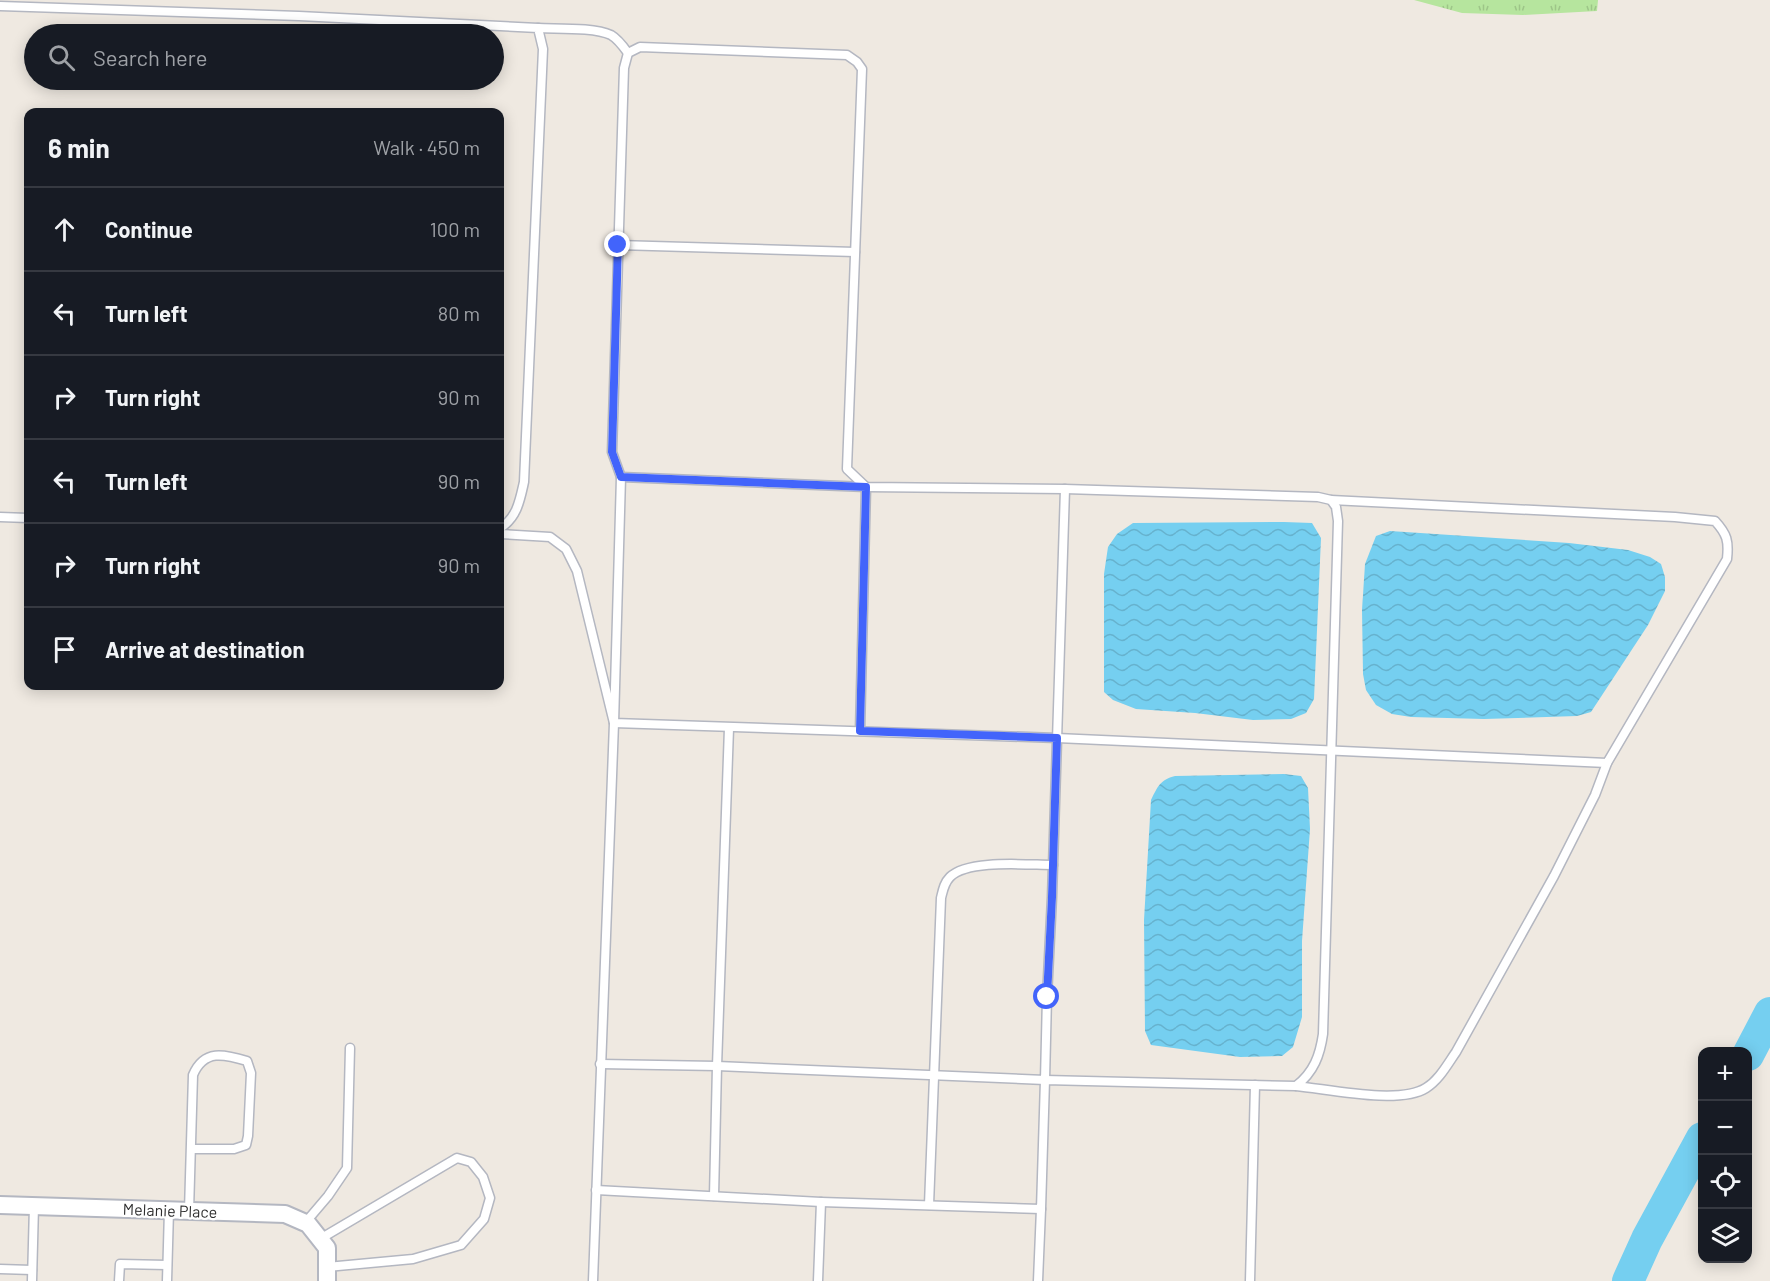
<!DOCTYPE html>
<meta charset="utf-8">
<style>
body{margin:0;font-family:Barlow,sans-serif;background:#20242c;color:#f1f3f6}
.controls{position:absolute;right:18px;bottom:18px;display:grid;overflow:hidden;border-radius:12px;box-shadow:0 3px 15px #0003}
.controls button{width:54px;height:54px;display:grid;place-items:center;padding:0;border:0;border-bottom:2px solid #363941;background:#171b24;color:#f1f3f6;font:30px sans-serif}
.stop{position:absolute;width:18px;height:18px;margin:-14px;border:4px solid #4264fb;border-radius:50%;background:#fff}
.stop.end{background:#4264fb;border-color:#fff;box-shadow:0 2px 6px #0008}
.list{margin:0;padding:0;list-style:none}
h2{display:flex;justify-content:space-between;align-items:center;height:78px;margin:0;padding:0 24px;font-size:26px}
h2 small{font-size:20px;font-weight:400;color:#9ea1a6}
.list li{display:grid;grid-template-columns:39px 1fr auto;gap:18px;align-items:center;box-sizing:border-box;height:84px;padding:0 24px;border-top:2px solid #363941}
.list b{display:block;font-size:22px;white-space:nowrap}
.list em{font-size:20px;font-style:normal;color:#9ea1a6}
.icon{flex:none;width:33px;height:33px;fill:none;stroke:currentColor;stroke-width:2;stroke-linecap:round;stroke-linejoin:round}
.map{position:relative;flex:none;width:1770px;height:1281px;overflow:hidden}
.search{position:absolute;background:#171b24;box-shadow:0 3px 15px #0003;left:24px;top:24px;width:480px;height:66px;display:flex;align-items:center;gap:15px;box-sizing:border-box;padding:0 21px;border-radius:33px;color:#9ea1a6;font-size:22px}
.panel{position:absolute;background:#171b24;box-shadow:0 3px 15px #0003;left:24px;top:108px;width:480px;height:582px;border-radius:12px}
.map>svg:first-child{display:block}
.grass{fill:url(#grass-tufts)}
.water{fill:url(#water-waves)}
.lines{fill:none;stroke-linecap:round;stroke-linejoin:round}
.river{stroke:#75cff0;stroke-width:32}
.lane-casing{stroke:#b4b7c1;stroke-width:11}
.street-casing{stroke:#b4b7c1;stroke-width:20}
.lane{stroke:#fff;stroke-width:8}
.street{stroke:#fff;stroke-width:16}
.route{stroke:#4264fb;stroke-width:8}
.labels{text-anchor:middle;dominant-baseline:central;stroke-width:4.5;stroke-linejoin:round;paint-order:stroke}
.street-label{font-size:16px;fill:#2e2e2e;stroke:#fff}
</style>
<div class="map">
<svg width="1770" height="1281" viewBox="0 0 1770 1281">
<defs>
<pattern id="grass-tufts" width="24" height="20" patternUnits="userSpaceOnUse" patternTransform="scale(1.5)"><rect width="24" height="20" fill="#b6e59e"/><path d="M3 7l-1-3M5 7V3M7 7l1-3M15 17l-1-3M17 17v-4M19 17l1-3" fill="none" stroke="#9dc588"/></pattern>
<pattern id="water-waves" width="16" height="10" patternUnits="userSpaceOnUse" patternTransform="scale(1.5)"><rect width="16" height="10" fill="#75cff0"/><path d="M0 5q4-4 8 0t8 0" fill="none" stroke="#66b2ce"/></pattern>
</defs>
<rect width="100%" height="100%" fill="#efe9e1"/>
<!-- grass -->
<path class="grass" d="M1414,0h184l-1,11 -74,4 -61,-2z"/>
<!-- water -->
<g class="water">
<path d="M1284,522l28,1 9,15 -7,161 -8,14 -15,6 -38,1 -58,-7 -59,-4 -23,-9 -9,-8v-118l4,-27 9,-13 16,-11z"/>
<path d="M1390,531l179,12 59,7 22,7 11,7 4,13v14l-17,34 -57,87 -14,4 -93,3 -73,-2 -19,-3 -16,-9 -10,-15 -3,-16 -1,-64 3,-46 11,-28z"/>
<path d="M1284,774l17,2 7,12 2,41 -8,112v76l-9,30 -11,9 -42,1 -89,-12 -6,-14 -1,-111 7,-120c7,-14 9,-20 24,-24z"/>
</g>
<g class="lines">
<!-- river -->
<g class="river">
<path d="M1748,1055l22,-42"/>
<path d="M1628,1281l19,-42 55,-101"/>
</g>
<!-- lane casing -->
<g class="lane-casing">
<g id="lane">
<path d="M0,6l299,10 239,12 5,21 -19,433c-4,18 -7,36 -24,46"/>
<path d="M538,28c19,1 56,-1 73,7 7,4 12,11 17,18"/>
<path d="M618,245l237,7"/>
<path d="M0,517l28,1"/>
<path d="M500,534l50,3 16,12 11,22 37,152 443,15 550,25 120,-204c2,-18 0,-25 -12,-38l-40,-4 -344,-17"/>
<path d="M600,1064l117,2 328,14 2,-83 5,-100 13,-408"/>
<path d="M1296,1086c32,3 103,19 130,2 13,-8 21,-23 30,-36l98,-176 41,-81 12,-32"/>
<path d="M596,1190l225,12 220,7 4,-129 251,6c18,-14 24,-31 27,-52l15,-513 -2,-14 -5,-7 -13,-3 -253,-8 -199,-2 -245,-10"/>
<path d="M714,1196l3,-130 12,-338"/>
<path d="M929,1205l12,-307c2,-8 3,-15 9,-21 18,-18 78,-12 103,-12"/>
<path d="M189,1211l4,-136c11,-26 31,-21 54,-14l4,12 -3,63 -2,9 -12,4h-43"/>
<path d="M305,1223l23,-27 19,-28 3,-120"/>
<path d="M320,1239l137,-81 14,4 12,15 7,21 -6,21 -23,26 -48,14 -86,8"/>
<path d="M0,1269l32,1"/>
<path d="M32,1281l2,-75"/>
<path d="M119,1281l1,-17 47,1"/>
<path d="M167,1281l2,-71"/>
<path d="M593,1281l21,-558 7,-246 -9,-25 12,-384 4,-15 12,-6 207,8 10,7 5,7 -15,400 19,18 -6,244"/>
<path d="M818,1281l3,-79"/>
<path d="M1038,1281l3,-72"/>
<path d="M1250,1281l5,-196"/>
</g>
</g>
<!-- street casing -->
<g class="street-casing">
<path id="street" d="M0,1205l285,9 23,10 19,24v33"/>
</g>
<!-- lane -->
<use href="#lane" class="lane"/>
<!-- street -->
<use href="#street" class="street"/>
</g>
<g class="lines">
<!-- route -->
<path class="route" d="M618,245l-6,207 9,25 245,10 -6,244 197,7 -5,159 -5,100"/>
</g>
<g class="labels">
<!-- street labels -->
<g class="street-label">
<text transform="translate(170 1210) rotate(2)">Melanie Place</text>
</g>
</g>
</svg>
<div class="controls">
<button>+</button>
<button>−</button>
<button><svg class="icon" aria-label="locate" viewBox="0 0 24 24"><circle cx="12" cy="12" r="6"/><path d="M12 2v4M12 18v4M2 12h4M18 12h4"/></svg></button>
<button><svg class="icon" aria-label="layers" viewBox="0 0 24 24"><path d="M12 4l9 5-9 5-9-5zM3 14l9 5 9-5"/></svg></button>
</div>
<div class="stop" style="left:1047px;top:997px"></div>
<div class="stop end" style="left:618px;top:245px"></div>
<div class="search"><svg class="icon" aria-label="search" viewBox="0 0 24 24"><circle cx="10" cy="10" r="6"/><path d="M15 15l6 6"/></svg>Search here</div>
<section class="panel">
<h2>6 min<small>Walk · 450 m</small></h2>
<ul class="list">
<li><svg class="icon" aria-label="ahead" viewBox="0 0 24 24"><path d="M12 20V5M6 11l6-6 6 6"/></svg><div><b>Continue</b></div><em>100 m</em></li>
<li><svg class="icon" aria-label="left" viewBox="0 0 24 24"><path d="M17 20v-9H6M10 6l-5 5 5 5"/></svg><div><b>Turn left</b></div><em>80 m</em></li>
<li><svg class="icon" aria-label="right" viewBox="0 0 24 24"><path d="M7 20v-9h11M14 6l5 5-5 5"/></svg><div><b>Turn right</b></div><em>90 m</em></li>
<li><svg class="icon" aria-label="left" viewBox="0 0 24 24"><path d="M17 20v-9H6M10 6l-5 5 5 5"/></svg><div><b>Turn left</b></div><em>90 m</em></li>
<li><svg class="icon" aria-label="right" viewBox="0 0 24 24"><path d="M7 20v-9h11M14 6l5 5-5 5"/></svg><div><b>Turn right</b></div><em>90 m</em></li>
<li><svg class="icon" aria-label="arrive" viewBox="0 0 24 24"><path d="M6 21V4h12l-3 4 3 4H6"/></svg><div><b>Arrive at destination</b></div></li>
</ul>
</section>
</div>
